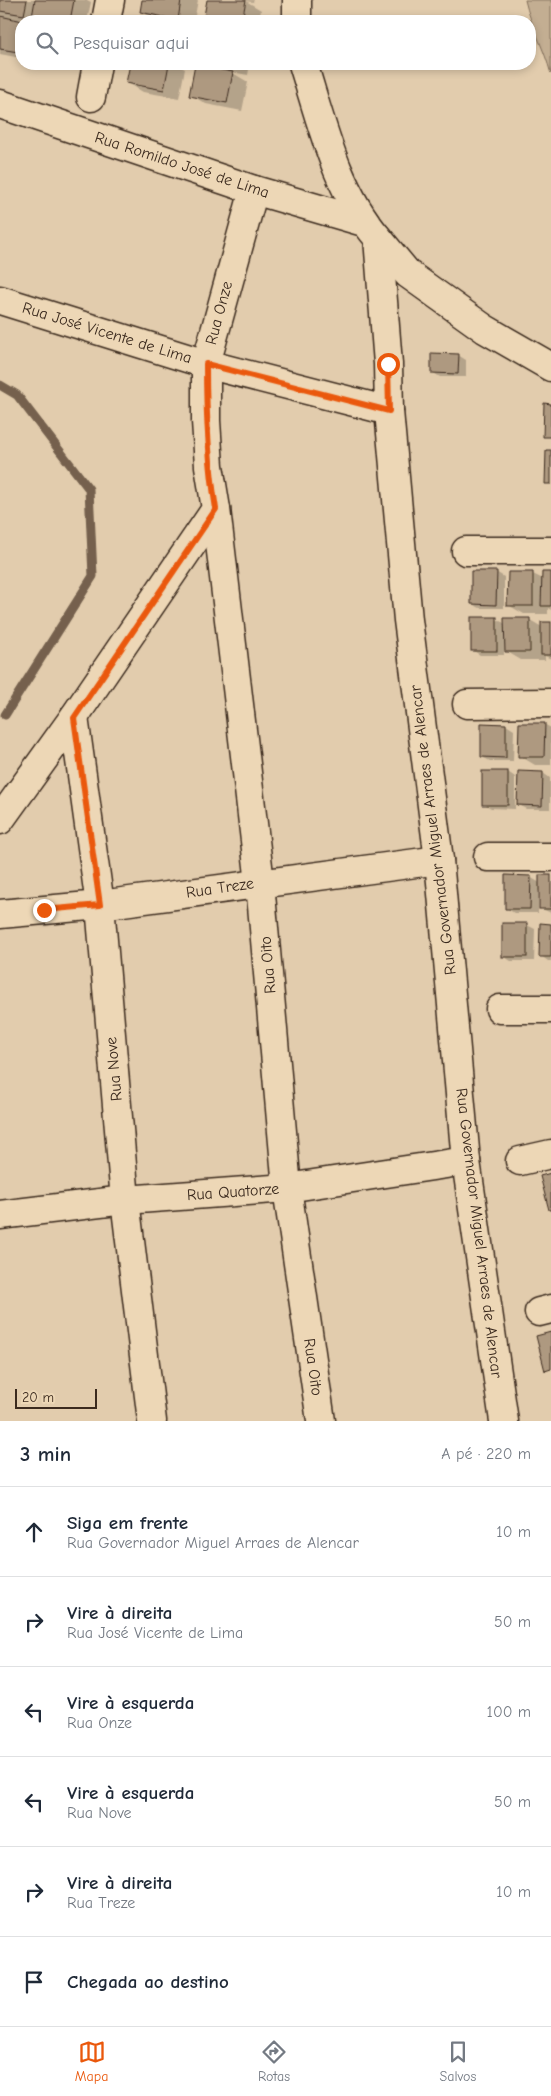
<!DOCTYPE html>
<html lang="pt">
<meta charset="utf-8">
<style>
body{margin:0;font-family:"Comic Neue",sans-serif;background:#f6f6f7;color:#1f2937}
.scale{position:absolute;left:15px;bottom:12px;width:82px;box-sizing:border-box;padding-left:5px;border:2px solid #3b2a1e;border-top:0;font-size:14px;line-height:18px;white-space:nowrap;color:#3b2a1e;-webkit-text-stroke:4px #edd7b6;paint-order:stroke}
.stop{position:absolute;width:15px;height:15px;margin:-11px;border:4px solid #ea580c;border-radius:50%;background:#fff}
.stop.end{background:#ea580c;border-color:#fff;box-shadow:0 1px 5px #0008}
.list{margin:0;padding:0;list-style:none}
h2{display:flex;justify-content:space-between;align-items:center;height:65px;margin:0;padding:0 20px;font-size:21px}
h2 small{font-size:16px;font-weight:400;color:#747a83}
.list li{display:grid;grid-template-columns:32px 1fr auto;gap:15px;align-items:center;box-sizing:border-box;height:90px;padding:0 20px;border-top:1px solid #e0e1e3}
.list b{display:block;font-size:19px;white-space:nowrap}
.list p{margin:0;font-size:16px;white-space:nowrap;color:#747a83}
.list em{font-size:16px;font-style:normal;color:#747a83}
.icon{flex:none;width:28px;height:28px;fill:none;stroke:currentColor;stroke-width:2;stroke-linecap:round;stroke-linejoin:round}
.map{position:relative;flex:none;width:551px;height:1421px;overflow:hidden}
.search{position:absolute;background:#fff;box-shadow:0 2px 8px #0003;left:15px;right:15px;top:15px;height:55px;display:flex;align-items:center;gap:12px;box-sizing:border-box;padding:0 18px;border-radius:20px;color:#747a83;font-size:19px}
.sheet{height:605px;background:#fff}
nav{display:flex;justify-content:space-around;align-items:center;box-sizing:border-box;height:70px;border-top:1px solid #e0e1e3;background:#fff;font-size:14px;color:#747a83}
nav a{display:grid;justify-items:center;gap:2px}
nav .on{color:#ea580c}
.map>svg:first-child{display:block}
.green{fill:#c3ae92;stroke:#7f6c58}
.shadow{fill:#0003}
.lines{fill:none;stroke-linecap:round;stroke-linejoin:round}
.stream{stroke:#74614e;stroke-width:9}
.building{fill:#ae9980;stroke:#3b2a1e}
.minor-casing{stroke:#3b2a1e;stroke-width:31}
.tertiary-casing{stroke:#3b2a1e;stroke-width:31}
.minor{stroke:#edd7b6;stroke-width:28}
.tertiary{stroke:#edd7b6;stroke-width:28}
.route{stroke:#ea580c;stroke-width:6}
.labels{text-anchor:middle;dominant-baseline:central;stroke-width:5;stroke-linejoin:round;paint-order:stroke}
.street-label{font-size:16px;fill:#3b2a1e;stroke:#edd7b6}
</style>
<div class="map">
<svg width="551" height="1421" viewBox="0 0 551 1421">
<rect width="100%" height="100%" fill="#e2ccad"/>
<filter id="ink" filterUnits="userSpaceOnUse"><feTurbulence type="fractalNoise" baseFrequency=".02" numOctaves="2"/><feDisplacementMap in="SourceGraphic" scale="10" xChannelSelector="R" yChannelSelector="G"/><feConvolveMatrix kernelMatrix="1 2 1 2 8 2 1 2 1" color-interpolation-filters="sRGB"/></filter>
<g filter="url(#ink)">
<!-- green -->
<path class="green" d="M525,0h26v74c-7,-26 -20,-48 -26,-74z"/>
<!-- shadow -->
<g class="shadow">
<path d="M0,0h87l4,2 -4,19 -68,-2 2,2v37l-21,-4v-36h6l-6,-3z"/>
<path d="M144,0h54l-4,21h-36l-16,-9z"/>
<path d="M208,0h46l-1,2 -7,-1 15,9 -2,11h-55z"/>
<path d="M62,64h17v3z"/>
<path d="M131,64h44l10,5 -6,29 -36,-6 -15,-9z"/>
<path d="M205,64h45l-2,11 -17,-3 17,10 -6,29 -36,-7 -15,-9 22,-26z"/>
<path d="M458,355l8,5v17h-26l-8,-5z"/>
<path d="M496,572l8,5v31h-24l-8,-4z"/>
<path d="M551,573v37l-3,-2v6h-24l-16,-9 25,-31 10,5z"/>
<path d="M496,619l10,5v-5l24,1 12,7 9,-4v36l-6,-3v4h-24l-17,-10v5h-24l-8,-5z"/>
<path d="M544,724l7,4v37h-16l-15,-9z"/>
<path d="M506,725l8,5 -1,31h-23l-8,-4z"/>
<path d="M508,772l7,5v32l-24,-1 -7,-4z"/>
<path d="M543,773l7,5v31h-24l-8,-4z"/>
<path d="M530,877l10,6 11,-6v36l-11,-5v-17h-2v22h-24l-8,-5z"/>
<path d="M503,924l24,1 8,4 -1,32h-23l-8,-5z"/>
<path d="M551,925v36h-3l-7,-5z"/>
</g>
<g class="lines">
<!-- stream -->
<path class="stream" d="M0,385l17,10 72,94 4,87 -88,139"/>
</g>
<!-- building -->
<g class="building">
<path d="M0,0h27l-3,15 -24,-4z"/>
<path d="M35,0h39l-4,21 -38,-4z"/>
<path d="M142,0h39l-3,20 -38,-8z"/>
<path d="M207,0h39l-4,21h-39z"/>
<path d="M0,16l23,5h-2l-3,31 -18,-3z"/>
<path d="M139,17l23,4h-24z"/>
<path d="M130,64h39l-5,26 -38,-7z"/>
<path d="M195,65l38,7 -6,31 -38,-7z"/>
<path d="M431,353l28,1 -1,20 -27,-1z"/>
<path d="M544,403l7,1v33h-8z"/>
<path d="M546,450h5v34h-6z"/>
<path d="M471,571h26l-1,34 -25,-1z"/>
<path d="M508,572h25v34h-26z"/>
<path d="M542,572h9v34h-10z"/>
<rect x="471" y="617" width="26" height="34"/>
<path d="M504,618h26v34h-25z"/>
<rect x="541" y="622" width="10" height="33"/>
<path d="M481,723l25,1v34l-25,-1z"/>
<path d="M519,723h26l-1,34h-26z"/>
<rect x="482" y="771" width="26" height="34"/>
<path d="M518,771l25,1 -1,34 -25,-1z"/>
<path d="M505,875l26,1 -1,33h-25z"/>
<rect x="539" y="875" width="12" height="34"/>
<rect x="502" y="923" width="25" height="34"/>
<path d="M540,923l11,1v33h-12z"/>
<path d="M551,1173v37h-2l-9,-34z"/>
<path d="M551,1332v37l-6,2 -9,-35z"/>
</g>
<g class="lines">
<!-- minor casing -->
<g class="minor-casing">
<g id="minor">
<path d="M106,21l4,-21"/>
<path d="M91,97l6,-33"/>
<path d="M0,104l254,86 110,32"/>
<path d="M378,238l30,36 77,55 66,38"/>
<path d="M0,300l206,64 183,47"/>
<path d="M216,509l44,374 27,305 34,233"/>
<path d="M466,551h85"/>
<path d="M467,704l84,-1"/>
<path d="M74,717l26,188 25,295 27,221"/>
<path d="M0,820l74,-103 142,-208 -7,-43 -3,-45v-57l48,-174"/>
<path d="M488,857h63"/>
<path d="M0,914l100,-9 339,-45"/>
<path d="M500,1009h51"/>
<path d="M520,1161l31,-7"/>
<path d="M0,1215l125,-15 162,-12 179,-27"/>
<path d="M539,1312l12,-3"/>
</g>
</g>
<!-- tertiary casing -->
<g class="tertiary-casing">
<g id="tertiary">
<path d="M297,0v21"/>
<path d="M303,64c19,60 33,125 75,174l10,126 1,47 19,209 31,240 27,301 38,260"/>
</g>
</g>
<!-- minor -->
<use href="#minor" class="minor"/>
<!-- tertiary -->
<use href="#tertiary" class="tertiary"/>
</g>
</g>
<g class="lines" filter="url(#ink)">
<!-- route -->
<path class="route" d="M44,910l56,-5 -26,-187 142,-209c-8,-49 -10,-96 -10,-145l183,47 -1,-47"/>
</g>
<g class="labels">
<!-- street labels -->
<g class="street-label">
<text transform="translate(182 165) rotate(18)">Rua Romildo José de Lima</text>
<text transform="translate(219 313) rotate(-75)">Rua Onze</text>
<text transform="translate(107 333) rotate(17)">Rua José Vicente de Lima</text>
<text transform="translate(433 830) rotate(-97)">Rua Governador Miguel Arraes de Alencar</text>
<text transform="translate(220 888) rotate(-8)">Rua Treze</text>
<text transform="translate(268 965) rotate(-95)">Rua Oito</text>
<text transform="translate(114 1069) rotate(-95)">Rua Nove</text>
<text transform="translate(233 1192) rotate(-4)">Rua Quatorze</text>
<text transform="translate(479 1233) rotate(83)">Rua Governador Miguel Arraes de Alencar</text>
<text transform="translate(313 1367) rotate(82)">Rua Oito</text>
</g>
</g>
</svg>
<div class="scale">20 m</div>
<div class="stop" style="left:388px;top:364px"></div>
<div class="stop end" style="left:44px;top:910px"></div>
<div class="search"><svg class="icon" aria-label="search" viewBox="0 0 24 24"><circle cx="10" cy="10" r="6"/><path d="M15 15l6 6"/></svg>Pesquisar aqui</div>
</div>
<section class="sheet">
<h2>3 min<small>A pé · 220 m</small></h2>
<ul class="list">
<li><svg class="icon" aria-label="ahead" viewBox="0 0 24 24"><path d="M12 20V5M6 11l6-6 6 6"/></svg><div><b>Siga em frente</b><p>Rua Governador Miguel Arraes de Alencar</p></div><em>10 m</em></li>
<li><svg class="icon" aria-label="right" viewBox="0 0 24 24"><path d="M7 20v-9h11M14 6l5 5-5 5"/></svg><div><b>Vire à direita</b><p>Rua José Vicente de Lima</p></div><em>50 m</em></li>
<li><svg class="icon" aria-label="left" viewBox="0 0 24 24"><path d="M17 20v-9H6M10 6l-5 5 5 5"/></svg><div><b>Vire à esquerda</b><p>Rua Onze</p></div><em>100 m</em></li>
<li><svg class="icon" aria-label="left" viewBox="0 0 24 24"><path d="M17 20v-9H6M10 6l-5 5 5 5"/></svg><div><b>Vire à esquerda</b><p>Rua Nove</p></div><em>50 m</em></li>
<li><svg class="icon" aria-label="right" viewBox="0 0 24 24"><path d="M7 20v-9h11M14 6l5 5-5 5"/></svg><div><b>Vire à direita</b><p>Rua Treze</p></div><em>10 m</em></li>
<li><svg class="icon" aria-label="arrive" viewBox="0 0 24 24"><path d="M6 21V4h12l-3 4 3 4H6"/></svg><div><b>Chegada ao destino</b></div></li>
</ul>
</section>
<nav>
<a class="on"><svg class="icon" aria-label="map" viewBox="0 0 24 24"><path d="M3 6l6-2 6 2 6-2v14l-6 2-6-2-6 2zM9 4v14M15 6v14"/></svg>Mapa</a>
<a><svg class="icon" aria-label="directions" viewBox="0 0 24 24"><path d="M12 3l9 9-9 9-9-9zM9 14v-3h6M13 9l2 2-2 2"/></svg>Rotas</a>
<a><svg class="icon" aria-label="saved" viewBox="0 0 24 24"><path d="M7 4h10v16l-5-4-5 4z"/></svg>Salvos</a>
</nav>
